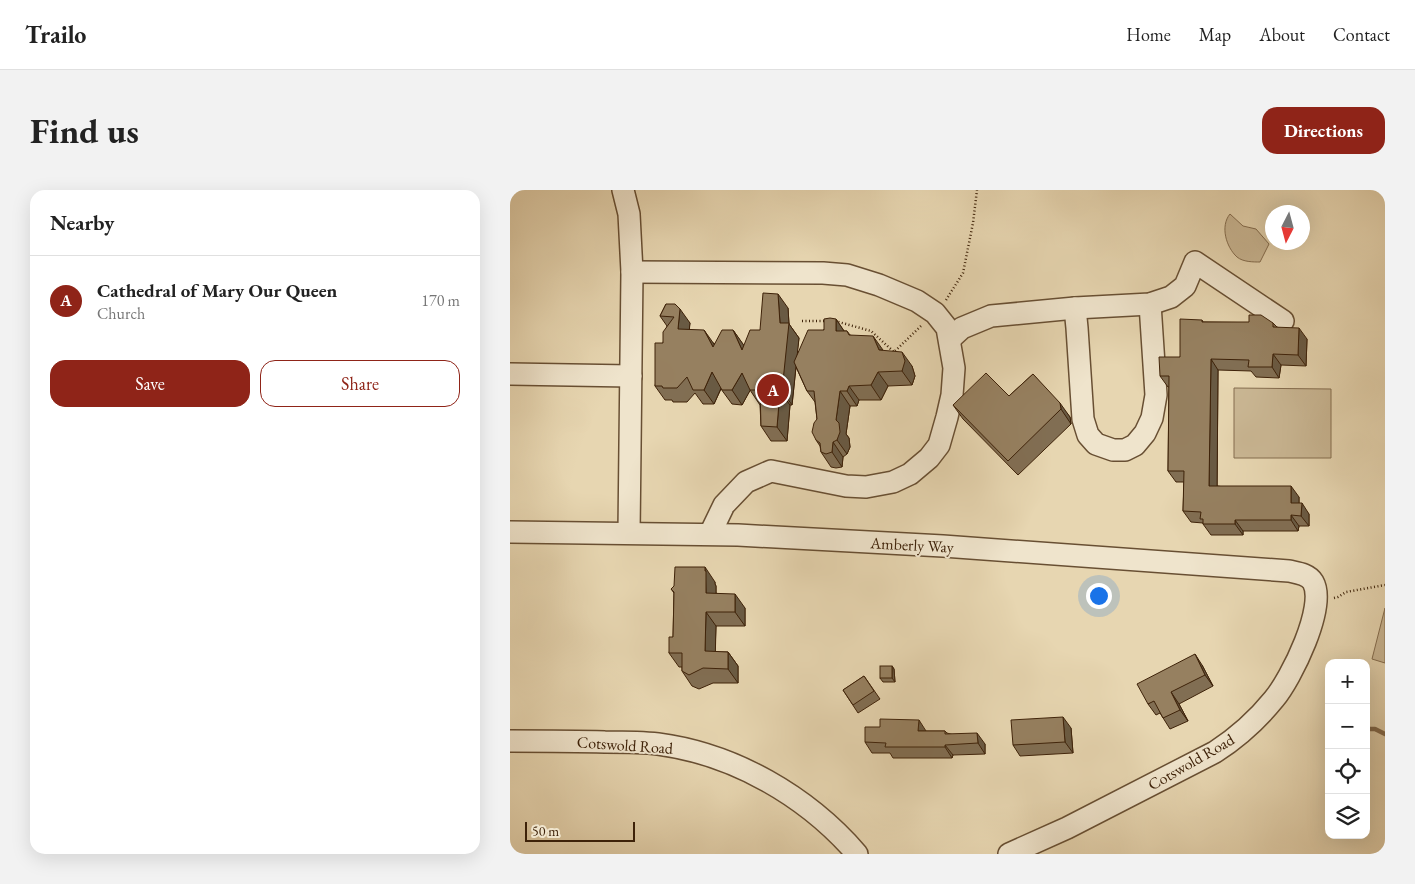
<!DOCTYPE html>
<meta charset="utf-8">
<style>
body{margin:0;font-family:"EB Garamond",serif;background:#f2f2f2;color:#222}
.controls{position:absolute;right:15px;bottom:15px;display:grid;overflow:hidden;border-radius:10px;box-shadow:0 5px 20px #0002}
.controls button{width:45px;height:45px;display:grid;place-items:center;padding:0;border:0;border-bottom:1px solid #e0e0e0;background:#fff;color:#222;font:25px sans-serif}
.compass{position:absolute;left:755px;top:15px;width:45px;height:45px;border-radius:50%;background:#fff;box-shadow:0 5px 20px #0002;rotate:186deg}
.scale{position:absolute;left:15px;bottom:12px;width:110px;box-sizing:border-box;padding-left:5px;border:2px solid #3e2209;border-top:0;font-size:14px;line-height:18px;white-space:nowrap;color:#3e2209;-webkit-text-stroke:4px #efe4cc;paint-order:stroke}
.you{position:absolute;left:588px;top:405px;width:18px;height:18px;margin:-12px;border:4px solid #fff;border-radius:50%;background:#1a73e8;box-shadow:0 0 0 8px #1a73e833}
.badge{display:grid;place-items:center;width:32px;height:32px;border-radius:50%;background:#8f2418;color:#fff;font-size:16px;font-weight:700}
.pin{position:absolute;translate:-50% -50%;border:2px solid #fff;box-shadow:0 1px 5px #0006}
.list{margin:0;padding:0;list-style:none}
h2{display:flex;justify-content:space-between;align-items:center;height:65px;margin:0;padding:0 20px;font-size:21px}
h2 small{font-size:16px;font-weight:400;color:#767676}
.list li{display:grid;grid-template-columns:32px 1fr auto;gap:15px;align-items:center;box-sizing:border-box;height:90px;padding:0 20px;border-top:1px solid #e0e0e0}
.list b{display:block;font-size:19px;white-space:nowrap}
.list p{margin:0;font-size:16px;white-space:nowrap;color:#767676}
.list em{font-size:16px;font-style:normal;color:#767676}
.actions{display:flex;gap:10px;padding:15px 20px}
.actions a{flex:1;padding:11px 0;border:1px solid #8f2418;border-radius:15px;text-align:center;font-size:18px;color:#8f2418}
.actions .main{background:#8f2418;color:#fff}
.icon{flex:none;width:28px;height:28px;fill:none;stroke:currentColor;stroke-width:2;stroke-linecap:round;stroke-linejoin:round}
.map{position:relative;flex:none;width:875px;height:664px;overflow:hidden;border-radius:15px}
header{display:flex;align-items:center;gap:30px;box-sizing:border-box;height:70px;padding:0 25px;background:#fff;border-bottom:1px solid #e0e0e0}
header strong{font-size:24px}
nav{display:flex;gap:28px;margin-inline-start:auto;font-size:18px}
.intro{display:flex;align-items:center;justify-content:space-between;box-sizing:border-box;height:120px;padding:0 30px}
h1{margin:0;font-size:35px}
.button{padding:12px 22px;border-radius:15px;background:#8f2418;color:#fff;font-size:18px;font-weight:700}
main{display:flex;gap:30px;padding:0 30px}
aside{flex:1;background:#fff;border-radius:15px;box-shadow:0 5px 20px #0002}
.map>svg:first-child{display:block}
.green{fill:#cab794;stroke:#846c4e}
.lines{fill:none;stroke-linecap:round;stroke-linejoin:round}
.stream{stroke:#81694c;stroke-width:4.5}
.minor-casing{stroke:#684f33;stroke-width:24}
.path{stroke:#3e2209;stroke-width:2.5;stroke-dasharray:1 2.5;stroke-linecap:butt}
.minor{stroke:#efe4cc;stroke-width:21}
.wall{fill:#816e53;stroke:#3e2209}
.shaded-wall{fill:#695a43;stroke:#3e2209}
.building{fill:#968060;stroke:#3e2209}
.labels{text-anchor:middle;dominant-baseline:central;stroke-width:4;stroke-linejoin:round;paint-order:stroke}
.street-label{font-size:16px;fill:#3e2209;stroke:#efe4cc}
</style>
<header>
<strong>Trailo</strong>
<nav><a>Home</a><a>Map</a><a>About</a><a>Contact</a></nav>
</header>
<div class="intro"><h1>Find us</h1><a class="button">Directions</a></div>
<main>
<aside>
<h2>Nearby<small></small></h2>
<ul class="list">
<li><span class="badge">A</span><div><b>Cathedral of Mary Our Queen</b><p>Church</p></div><em>170 m</em></li>
</ul>
<div class="actions"><a class="main">Save</a><a>Share</a></div>
</aside>
<div class="map">
<svg width="875" height="664" viewBox="0 0 875 664">
<rect width="100%" height="100%" fill="#e7d6b1"/>
<filter id="stains"><feTurbulence type="fractalNoise" baseFrequency=".004" numOctaves="4"/><feColorMatrix values="0 0 0 0 .2 0 0 0 0 .09 0 0 0 0 .02 0 0 0 .5 -.17"/></filter>
<radialGradient id="worn" r=".72"><stop offset=".6" stop-color="#630" stop-opacity="0"/><stop offset="1" stop-color="#630" stop-opacity=".3"/></radialGradient>
<!-- green -->
<g class="green">
<path d="M720,24l13,12 13,3 13,15 -9,18c-7,0 -17,0 -23,-5 -11,-10 -17,-31 -7,-43z"/>
<path d="M724,198l97,1v69h-97z"/>
<path d="M875,418v55l-13,-4z"/>
</g>
<g class="lines">
<!-- stream -->
<path class="stream" d="M856,539h9l10,5"/>
<!-- minor casing -->
<g class="minor-casing">
<g id="minor">
<path d="M113,0l6,24 3,58 -3,261"/>
<path d="M122,82l191,1 24,2 32,10 38,16 18,12 12,15 7,40 -2,27 -5,22 -8,28 -10,13 -19,16 -17,8 -27,5 -20,-1 -75,-15 -25,11 -22,23 -14,29"/>
<path d="M565,118l2,20 6,91 5,16 8,9 17,6h12l10,-5 10,-12 7,-15 4,-23 -6,-91"/>
<path d="M440,149l12,-11 29,-12 84,-8 75,-4 21,-7 14,-11 10,-24 88,59"/>
<path d="M0,184l121,2"/>
<path d="M0,342l228,3 205,11 346,25c9,2 19,3 24,11 14,24 -22,97 -39,117 -17,21 -36,38 -59,53l-148,76 -58,26"/>
<path d="M0,551c32,0 63,0 95,1 18,0 36,0 53,2 76,10 149,52 199,110"/>
</g>
</g>
<!-- path -->
<g class="path">
<path d="M436,110l17,-27 10,-50 4,-33"/>
<path d="M292,131h25"/>
<path d="M325,131l36,10 23,21 28,-27"/>
<path d="M824,408l4,-1 8,-5 39,-7"/>
</g>
<!-- minor -->
<use href="#minor" class="minor"/>
</g>
<!-- wall -->
<g class="wall">
<path d="M156,114l24,19 -1,6 26,15 18,-14 11,16 16,-16 28,-22 1,16 10,14 -2,15 39,-34 8,12h3l3,4 33,16 29,15 3,10 -3,9 -24,1 -7,14h-22l-2,6h-7l-4,28 3,4 1,9 -3,7 -4,3 -1,10 -6,1 -5,-1 -10,-15 -1,-6 -4,-6 1,-21 -2,-17 -8,-11 -11,-24 -4,38h-2l-3,36h-16l-10,-15 -1,-21 -10,-15 -8,15 -10,-1 -11,-15 -7,15h-11l-8,-11 -8,9h-14l-1,-2h-7l-10,-14 8,-43 4,-17 -7,-10z"/>
<path d="M692,130l1,2 70,1 4,4 30,12 -1,27 -25,-1 -2,13 -23,-1 -5,-6 -33,-1 -1,116 82,11v6l10,11v12h-10l-1,5h-55v4h-32l-8,-11v-1l-12,-1 -8,-11 1,-29h-8l-8,-11 1,-84h-1l-8,-11 20,-19z"/>
<path d="M523,184l37,43 1,7 -53,51 -55,-56 -10,-14 56,-9z"/>
<path d="M205,392v2l1,2v7l29,15v18h-29l-1,26h13l10,14v17h-25l-14,6 -7,-3 -10,-15v-4h-3l-10,-14 4,-16 1,-44 -3,-4 3,-3z"/>
<path d="M692,475l11,21 -34,18 9,17 -18,8 -10,-16 -4,2 -8,-11z"/>
<path d="M382,476l2,3 1,13h-12l-3,-4z"/>
<path d="M354,486l16,23 -22,14 -15,-23z"/>
<path d="M561,538l2,25 -53,3 -7,-11z"/>
<path d="M416,541h19l2,2 38,11v10l-32,1 -1,3h-59l-3,-5h-18l-7,-11z"/>
</g>
<!-- shaded-wall -->
<g class="shaded-wall">
<path d="M268,104l10,14 1,16 10,14 -7,67 -10,-14 -2,-68z"/>
<path d="M170,119l10,14 -2,20 -10,-14z"/>
<path d="M326,129l10,15 -10,-3z"/>
<path d="M789,138l8,11 -1,27 -8,-11z"/>
<path d="M194,140l10,14 9,18 -10,-15z"/>
<path d="M223,140l10,14 9,20 -10,-14z"/>
<path d="M363,146l10,14h-4z"/>
<path d="M392,162l10,14 3,10 -3,9 -10,-14z"/>
<path d="M763,164l8,11 -2,13 -7,-11z"/>
<path d="M701,169l7,11 -1,127 -8,-11z"/>
<path d="M202,182l10,14 -8,18 -10,-14z"/>
<path d="M368,182l10,14 -7,14 -10,-15z"/>
<path d="M232,183l10,14 -10,18 -10,-15z"/>
<path d="M339,196l10,14 -2,6 -10,-15z"/>
<path d="M270,201l10,14 -3,36 -10,-14z"/>
<path d="M330,201l10,15 -4,28 3,4 1,9 -3,7 -10,-14 -1,-20z"/>
<path d="M550,213l10,14 1,7 -10,-15z"/>
<path d="M323,252l10,15 -1,10 -10,-15z"/>
<path d="M781,296l8,11v17l-8,-11z"/>
<path d="M792,313l7,11v12l-8,-10z"/>
<path d="M781,325l8,11 -1,5 -7,-11z"/>
<path d="M725,330l8,11v4l-8,-11z"/>
<path d="M195,377l10,15v2l1,2v22l-10,-15z"/>
<path d="M225,404l10,14v18l-10,-14z"/>
<path d="M196,422l10,14 -1,40 -10,-15z"/>
<path d="M218,462l10,14v17l-10,-14z"/>
<path d="M685,464l7,11 11,21 -8,-11z"/>
<path d="M382,476l2,3 1,13 -3,-4z"/>
<path d="M661,502l8,12 9,17 -8,-11z"/>
<path d="M553,527l8,11 2,25 -8,-11z"/>
<path d="M409,530l7,11h-8z"/>
<path d="M467,543l8,11v10l-7,-11z"/>
<path d="M435,555l8,10 -1,3 -7,-11z"/>
</g>
<!-- building -->
<g class="building">
<path d="M253,103l15,1 2,29h9l-7,68h-2l-3,36 -16,-1 -1,-36h-10l-8,-17 -10,17h-10l-10,-18 -8,18h-11l-6,-13 -10,11h-14l-1,-2h-7v-43h8v-11l11,-15 -14,-1 6,-12h9l5,5 -2,20 26,1 9,17 9,-17h11l9,20 8,-20h10z"/>
<path d="M739,125h12l12,8v4l26,1 -1,27 -25,-1 -1,13h-24l1,-7 -38,-1 -2,127h82v17h11l-1,13 -10,-1v5h-56v4h-32v-5h-3l1,-7 -18,-1 1,-40h-16l1,-95h-9l-1,-19h21v-38l22,1v2h47z"/>
<path d="M320,128l6,1v12h11l2,4 24,1 6,14 23,2 3,9 -3,10 -24,1 -7,13 -22,1 -2,5h-7l-4,29 3,3 1,9 -3,8 -4,2 -1,10 -6,2 -5,-2 -1,-9 -4,-3 -4,-8 2,-9 3,-4 -3,-28h-7l-13,-29 14,-32h16v-11z"/>
<path d="M476,183l23,23 24,-22 27,29 1,6 -53,52 -55,-56z"/>
<path d="M165,377h30v4h1v22l29,1v18h-29l-1,39 23,1v17l-25,-1 -14,7 -7,-4v-18h-13v-16h4l1,-45 -3,-3 3,-3z"/>
<path d="M685,464l10,21 -34,17 9,18 -17,8 -9,-17 -6,3 -11,-20z"/>
<rect x="370" y="476" width="12" height="12"/>
<path d="M354,486l10,15 -21,14 -10,-15z"/>
<path d="M553,527l2,25 -52,3 -2,-25z"/>
<path d="M370,529l39,1 -1,11h27v3l32,-1 1,10 -33,2v2h-60l1,-4 -21,-1v-15h15z"/>
</g>
<g class="labels">
<!-- street labels -->
<g class="street-label">
<text transform="translate(402 355) rotate(3)">Amberly Way</text>
<text transform="translate(115 555) rotate(4)">Cotswold Road</text>
<text transform="translate(681 572) rotate(-30)">Cotswold Road</text>
</g>
</g>
<rect width="100%" height="100%" filter="url(#stains)"/>
<rect width="100%" height="100%" fill="url(#worn)"/>
</svg>
<div class="controls">
<button>+</button>
<button>−</button>
<button><svg class="icon" aria-label="locate" viewBox="0 0 24 24"><circle cx="12" cy="12" r="6"/><path d="M12 2v4M12 18v4M2 12h4M18 12h4"/></svg></button>
<button><svg class="icon" aria-label="layers" viewBox="0 0 24 24"><path d="M12 4l9 5-9 5-9-5zM3 14l9 5 9-5"/></svg></button>
</div>
<svg class="compass" viewBox="-18 -18 36 36"><path d="M0-13l5 13h-10z" fill="#e53935"/><path d="M0 13l5-13h-10z" fill="#767676"/></svg>
<div class="scale">50 m</div>
<div class="you"></div>
<div class="pin badge" style="left:263px;top:200px">A</div>
</div>
</main>
